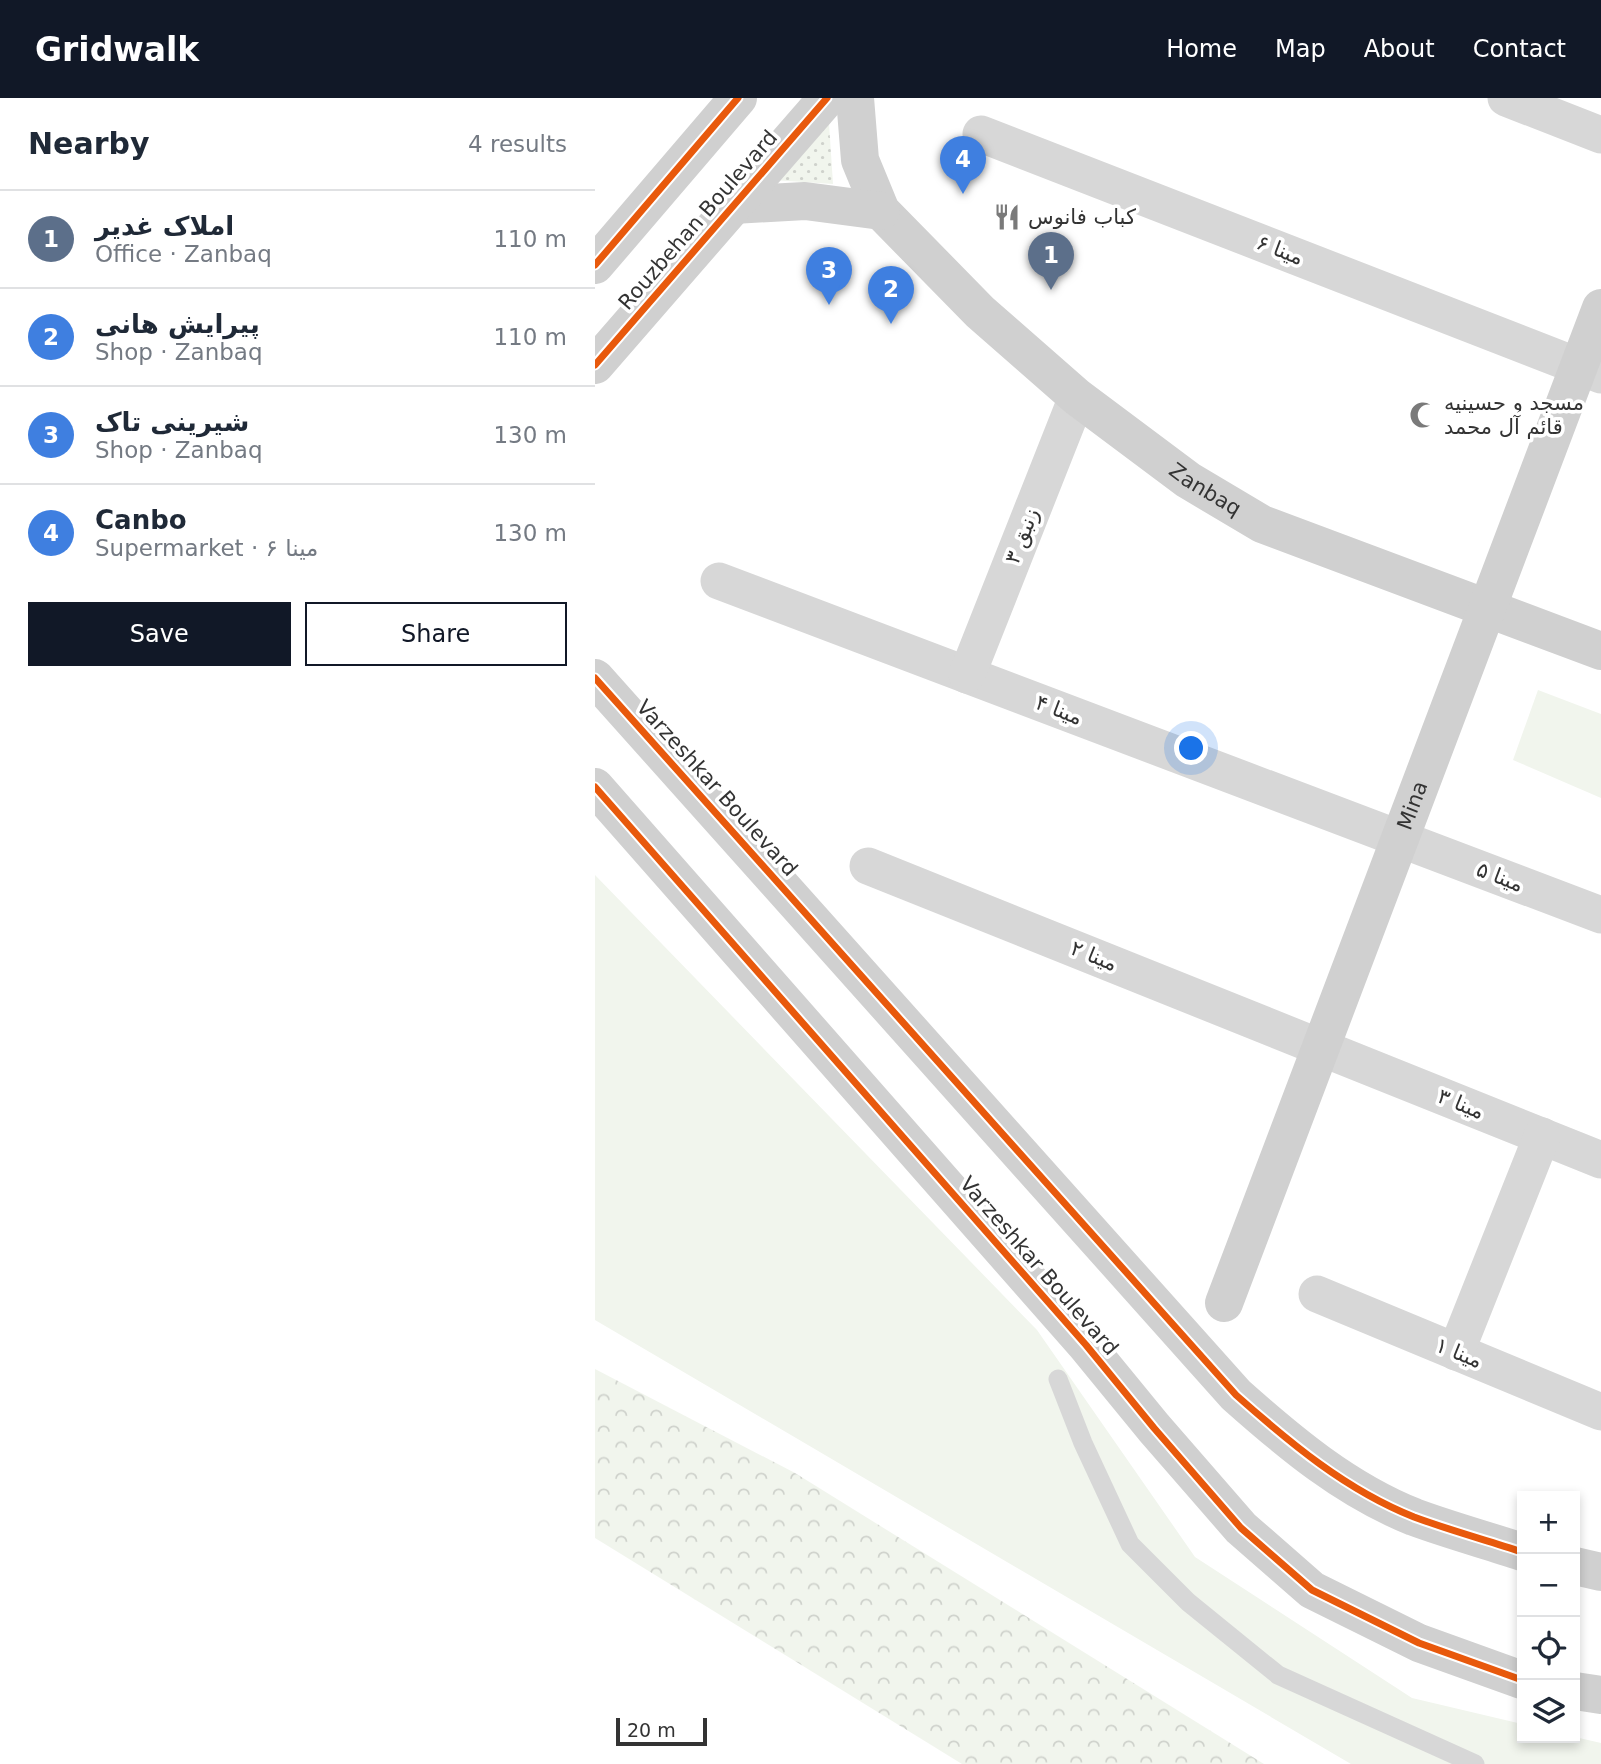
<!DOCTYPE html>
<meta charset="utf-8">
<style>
body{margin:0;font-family:"DejaVu Sans",Vazirmatn,sans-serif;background:#f2f2f3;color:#1f2937}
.controls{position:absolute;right:21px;bottom:21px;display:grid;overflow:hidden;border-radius:0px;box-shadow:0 4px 10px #0003}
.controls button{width:63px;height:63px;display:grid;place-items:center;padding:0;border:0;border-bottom:2px solid #e0e1e3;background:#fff;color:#1f2937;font:35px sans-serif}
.scale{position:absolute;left:21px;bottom:18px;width:91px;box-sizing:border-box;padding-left:7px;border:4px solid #333;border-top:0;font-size:19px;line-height:24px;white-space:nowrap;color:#333;-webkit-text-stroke:5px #fff;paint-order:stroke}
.you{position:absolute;left:597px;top:651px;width:24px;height:24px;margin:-18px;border:5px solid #fff;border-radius:50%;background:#1a73e8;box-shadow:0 0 0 10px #1a73e833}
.badge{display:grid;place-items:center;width:46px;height:46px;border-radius:50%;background:#111827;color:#fff;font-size:23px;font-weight:700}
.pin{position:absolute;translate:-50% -58px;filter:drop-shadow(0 2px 4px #0008)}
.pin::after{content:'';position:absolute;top:37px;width:24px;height:21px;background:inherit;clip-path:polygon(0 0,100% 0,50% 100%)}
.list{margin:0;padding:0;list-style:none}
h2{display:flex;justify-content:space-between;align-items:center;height:91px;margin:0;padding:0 28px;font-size:30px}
h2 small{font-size:23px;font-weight:400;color:#747a83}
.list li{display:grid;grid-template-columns:46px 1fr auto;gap:21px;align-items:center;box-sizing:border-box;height:98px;padding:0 28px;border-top:2px solid #e0e1e3}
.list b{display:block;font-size:26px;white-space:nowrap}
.list p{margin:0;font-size:23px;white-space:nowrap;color:#747a83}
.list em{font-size:23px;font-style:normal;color:#747a83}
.actions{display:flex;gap:14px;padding:21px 28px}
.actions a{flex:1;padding:16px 0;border:2px solid #111827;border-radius:0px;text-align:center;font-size:24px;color:#111827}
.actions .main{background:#111827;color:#fff}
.icon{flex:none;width:38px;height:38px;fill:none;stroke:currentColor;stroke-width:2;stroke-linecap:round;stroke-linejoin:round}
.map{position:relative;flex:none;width:1006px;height:1666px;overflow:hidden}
header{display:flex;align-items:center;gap:42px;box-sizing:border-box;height:98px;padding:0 35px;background:#111827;color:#fff}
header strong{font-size:33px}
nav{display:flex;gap:38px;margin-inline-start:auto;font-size:24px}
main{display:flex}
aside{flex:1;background:#fff}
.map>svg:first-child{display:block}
.grass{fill:url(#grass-dots)}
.forest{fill:url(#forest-crowns)}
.pitch{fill:#f1f5ed}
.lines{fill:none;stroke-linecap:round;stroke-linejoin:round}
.lane{stroke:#d7d7d7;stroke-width:19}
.street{stroke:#d7d7d7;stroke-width:37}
.secondary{stroke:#d0d0d0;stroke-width:38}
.cycleway-casing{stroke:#fff;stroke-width:11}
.cycleway{stroke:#e8590c;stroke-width:7}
.labels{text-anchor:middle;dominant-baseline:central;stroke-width:7;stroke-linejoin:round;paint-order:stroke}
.poi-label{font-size:21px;fill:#333;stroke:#fff;text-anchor:start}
.street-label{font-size:21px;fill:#333;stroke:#fff}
</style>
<header>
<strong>Gridwalk</strong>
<nav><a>Home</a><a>Map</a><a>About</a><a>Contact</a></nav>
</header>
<main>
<aside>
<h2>Nearby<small>4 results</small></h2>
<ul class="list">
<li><span class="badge" style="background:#5c6f8a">1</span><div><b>املاک غدیر</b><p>Office · Zanbaq</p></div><em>110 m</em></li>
<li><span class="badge" style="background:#3f7fe0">2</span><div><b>پیرایش هانی</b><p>Shop · Zanbaq</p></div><em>110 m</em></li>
<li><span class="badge" style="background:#3f7fe0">3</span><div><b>شیرینی تاک</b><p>Shop · Zanbaq</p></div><em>130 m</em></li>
<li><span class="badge" style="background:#3f7fe0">4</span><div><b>Canbo</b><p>Supermarket · مینا ۶</p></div><em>130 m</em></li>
</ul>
<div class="actions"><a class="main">Save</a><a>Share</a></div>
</aside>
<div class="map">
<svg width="1006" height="1666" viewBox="0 0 1006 1666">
<defs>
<pattern id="grass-dots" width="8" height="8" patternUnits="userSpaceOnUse" patternTransform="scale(1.75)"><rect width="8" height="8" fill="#f1f5ed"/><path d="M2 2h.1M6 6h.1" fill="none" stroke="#cfd2cc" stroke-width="1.8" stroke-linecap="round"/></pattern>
<pattern id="forest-crowns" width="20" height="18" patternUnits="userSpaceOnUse" patternTransform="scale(1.75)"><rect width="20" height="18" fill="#f1f5ed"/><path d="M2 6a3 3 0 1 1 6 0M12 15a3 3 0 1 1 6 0" fill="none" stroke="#cfd2cc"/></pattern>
</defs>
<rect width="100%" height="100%" fill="#fff"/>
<!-- grass -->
<path class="grass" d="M233,10l5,76 -60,-4z"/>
<!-- forest -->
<path class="forest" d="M0,1271l200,104 469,291h-302l-367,-226z"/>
<!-- pitch -->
<g class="pitch">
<path d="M943,592l63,24v84l-88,-38z"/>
<path d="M0,777l442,455 158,227 217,141 110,26v14l53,-1 26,6v21h-250l-756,-444z"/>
</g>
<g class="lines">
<!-- lane -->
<path class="lane" d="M463,1281l25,64 47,101 58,58 90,73 197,89"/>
<!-- street -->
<g class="street">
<path d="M911,0l95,37"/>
<path d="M386,36l620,241"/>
<path d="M124,483l882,334"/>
<path d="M372,577l110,-278"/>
<path d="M273,768l733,294"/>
<path d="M722,1196l284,118"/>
<path d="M861,1254l86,-216"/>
</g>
<!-- secondary -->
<g class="secondary">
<path id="s1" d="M260,0l5,62 21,51 99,101 97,85 111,83 74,44 339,127"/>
<path d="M138,107l72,-4 76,10"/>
<path d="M0,167l143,-167"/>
<path d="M0,267l232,-267"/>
<path d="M0,580l641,717c54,48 110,95 178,122 35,13 72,23 108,35"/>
<path d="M0,689l491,558 68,83 87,100 71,62 107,53 103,37"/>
<path id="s2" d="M629,1205l377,-995"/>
<path d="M980,1468l26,6"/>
<path d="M980,1593l26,4"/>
</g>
<!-- cycleway casing -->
<g class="cycleway-casing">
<g id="cycleway">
<path d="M0,167l143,-167"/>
<path d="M0,267l232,-267"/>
<path d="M0,580l641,717c54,48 110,95 178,122 35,13 72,23 108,35"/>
<path d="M0,689l491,558 68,83 87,100 71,62 107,53 103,37"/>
</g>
</g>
<!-- cycleway -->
<use href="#cycleway" class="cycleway"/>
</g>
<!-- icons -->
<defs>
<g id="restaurant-bare" transform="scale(2.1)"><path d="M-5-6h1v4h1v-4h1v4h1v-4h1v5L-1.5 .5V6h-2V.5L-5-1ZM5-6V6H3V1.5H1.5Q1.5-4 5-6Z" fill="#7a7a7a" stroke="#fff" stroke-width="2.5" paint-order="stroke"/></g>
<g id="mosque-bare" transform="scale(2.1)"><path d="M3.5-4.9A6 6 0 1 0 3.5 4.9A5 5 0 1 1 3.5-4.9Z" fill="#7a7a7a" stroke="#fff" stroke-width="2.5" paint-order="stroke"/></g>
</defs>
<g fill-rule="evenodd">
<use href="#restaurant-bare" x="412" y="119"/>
<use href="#mosque-bare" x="828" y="317"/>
</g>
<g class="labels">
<!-- poi labels -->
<g class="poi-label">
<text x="433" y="119">کباب فانوس</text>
<text x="849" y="305">مسجد و حسینیه<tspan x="849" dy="24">قائم آل محمد</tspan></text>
</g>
<!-- street labels -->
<g class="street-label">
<text transform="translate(103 122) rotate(-49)">Rouzbehan Boulevard</text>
<text transform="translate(685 152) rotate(21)">مینا ۶</text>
<text stroke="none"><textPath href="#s1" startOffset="546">Zanbaq</textPath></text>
<text transform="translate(427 438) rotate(-68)">زنبق ۳</text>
<text transform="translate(464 612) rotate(21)">مینا ۴</text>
<text transform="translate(122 690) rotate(48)">Varzeshkar Boulevard</text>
<text stroke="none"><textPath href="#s2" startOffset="532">Mina</textPath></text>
<text transform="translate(905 779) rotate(21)">مینا ۵</text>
<text transform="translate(499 858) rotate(22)">مینا ۲</text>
<text transform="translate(866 1006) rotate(22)">مینا ۳</text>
<text transform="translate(444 1168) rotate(49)">Varzeshkar Boulevard</text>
<text transform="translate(864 1255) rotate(22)">مینا ۱</text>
</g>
</g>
</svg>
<div class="controls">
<button>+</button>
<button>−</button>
<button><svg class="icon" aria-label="locate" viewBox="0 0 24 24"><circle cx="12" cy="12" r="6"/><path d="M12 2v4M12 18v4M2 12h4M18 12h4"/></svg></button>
<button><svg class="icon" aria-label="layers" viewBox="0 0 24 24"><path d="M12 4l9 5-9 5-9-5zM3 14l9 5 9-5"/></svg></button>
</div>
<div class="scale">20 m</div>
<div class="you"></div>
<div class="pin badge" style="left:456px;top:192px;background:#5c6f8a">1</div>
<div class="pin badge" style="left:296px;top:226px;background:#3f7fe0">2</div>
<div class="pin badge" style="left:234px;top:207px;background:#3f7fe0">3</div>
<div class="pin badge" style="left:368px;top:96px;background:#3f7fe0">4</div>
</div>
</main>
